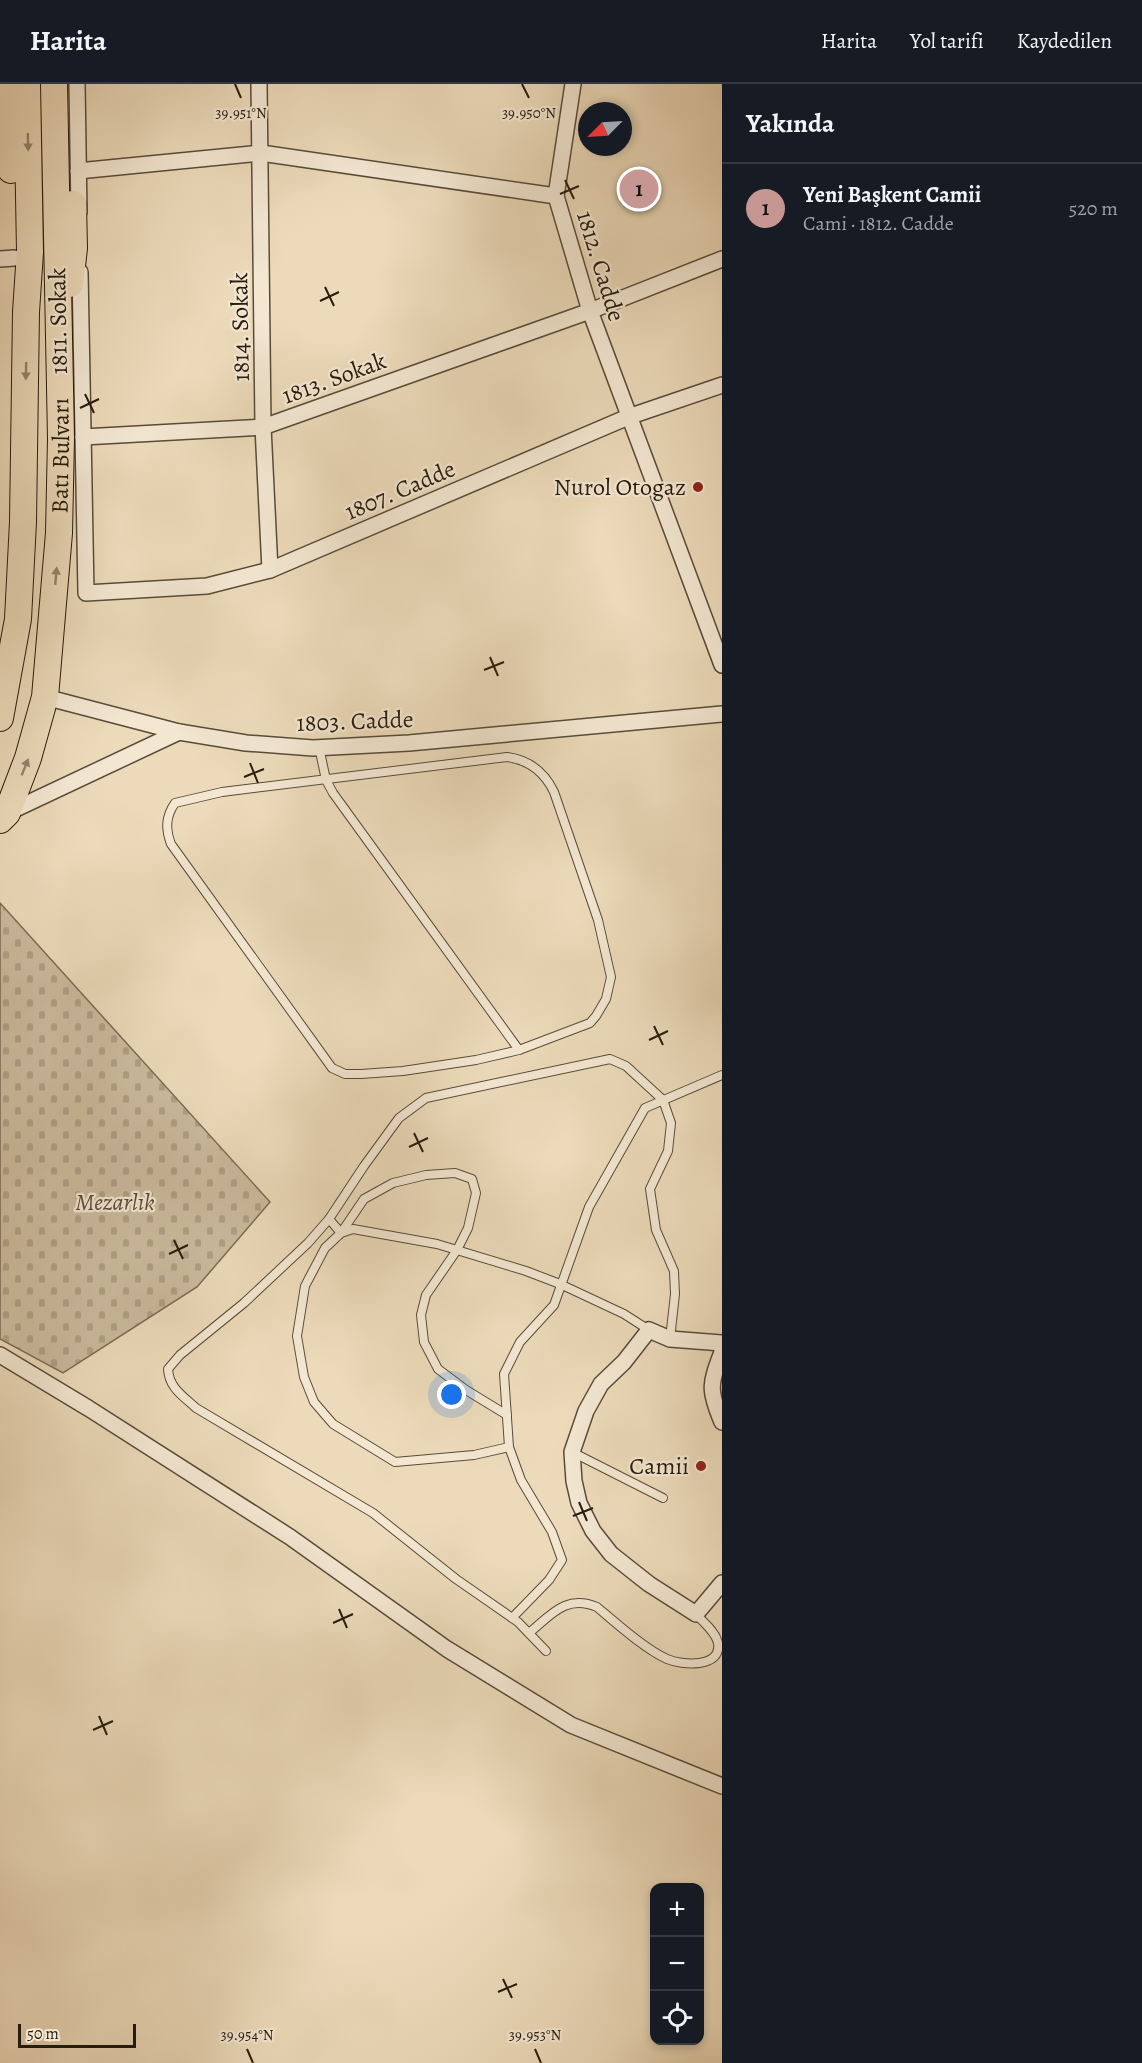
<!DOCTYPE html>
<html lang="tr">
<meta charset="utf-8">
<style>
body{margin:0;font-family:Alegreya,serif;background:#20242c;color:#f1f3f6}
.controls{position:absolute;right:18px;bottom:18px;display:grid;overflow:hidden;border-radius:12px;box-shadow:0 3px 9px #0003}
.controls button{width:54px;height:54px;display:grid;place-items:center;padding:0;border:0;border-bottom:2px solid #363941;background:#171b24;color:#f1f3f6;font:30px sans-serif}
.compass{position:absolute;left:578px;top:18px;width:54px;height:54px;border-radius:50%;background:#171b24;box-shadow:0 3px 9px #0003;rotate:246deg}
.scale{position:absolute;left:18px;bottom:15px;width:118px;box-sizing:border-box;padding-left:6px;border:3px solid #271c0d;border-top:0;font-size:16px;line-height:21px;white-space:nowrap;color:#271c0d;-webkit-text-stroke:4px #f3e7d2;paint-order:stroke}
.you{position:absolute;left:452px;top:1311px;width:21px;height:21px;margin:-15px;border:4px solid #fff;border-radius:50%;background:#1a73e8;box-shadow:0 0 0 9px #1a73e833}
.badge{display:grid;place-items:center;width:39px;height:39px;border-radius:50%;background:#c59692;color:#111;font-size:20px;font-weight:700}
.pin{position:absolute;translate:-50% -50%;border:3px solid #fff;box-shadow:0 2px 6px #0006}
.list{margin:0;padding:0;list-style:none}
h2{display:flex;justify-content:space-between;align-items:center;height:78px;margin:0;padding:0 24px;font-size:26px}
h2 small{font-size:20px;font-weight:400;color:#9ea1a6}
.list li{display:grid;grid-template-columns:39px 1fr auto;gap:18px;align-items:center;box-sizing:border-box;height:90px;padding:0 24px;border-top:2px solid #363941}
.list b{display:block;font-size:22px;white-space:nowrap}
.list p{margin:0;font-size:20px;white-space:nowrap;color:#9ea1a6}
.list em{font-size:20px;font-style:normal;color:#9ea1a6}
.icon{flex:none;width:33px;height:33px;fill:none;stroke:currentColor;stroke-width:2;stroke-linecap:round;stroke-linejoin:round}
.map{position:relative;flex:none;width:722px;height:1979px;overflow:hidden}
header{display:flex;align-items:center;gap:36px;box-sizing:border-box;height:84px;padding:0 30px;background:#171b24;border-bottom:2px solid #363941}
header strong{font-size:28px}
nav{display:flex;gap:33px;margin-inline-start:auto;font-size:21px}
main{display:flex}
aside{flex:1;background:#171b24}
.map>svg:first-child{display:block}
.cemetery{fill:url(#cemetery-stones);stroke:#796b55;stroke-width:1.5}
.lines{fill:none;stroke-linecap:round;stroke-linejoin:round}
.service-casing{stroke:#584c38;stroke-width:10}
.minor-casing{stroke:#584c38;stroke-width:18}
.primary-casing{stroke:#271c0d;stroke-width:28}
.service{stroke:#f3e7d2;stroke-width:8}
.minor{stroke:#f3e7d2;stroke-width:15}
.primary{stroke:#ecdaba;stroke-width:26}
.oneway{fill:#93846c}
.ticks{fill:none;stroke:#271c0d;stroke-width:2}
.poi-dot{fill:#8f2418;stroke:#f3e7d2;stroke-width:2}
.labels{text-anchor:middle;dominant-baseline:central;stroke-width:4.5;stroke-linejoin:round;paint-order:stroke}
.street-label{font-size:24px;fill:#271c0d;stroke:#f3e7d2}
.poi-label{font-size:24px;fill:#271c0d;stroke:#f3e7d2;text-anchor:end}
.park-label{font-size:24px;font-style:italic;fill:#584b38;stroke:#f3e7d2}
.ticks-label{font-size:15px;text-anchor:middle;fill:#271c0d;stroke:#f3e7d2;stroke-width:4.5;stroke-linejoin:round;paint-order:stroke}
</style>
<header>
<strong>Harita</strong>
<nav><a>Harita</a><a>Yol tarifi</a><a>Kaydedilen</a></nav>
</header>
<main>
<div class="map">
<svg width="722" height="1979" viewBox="0 0 722 1979">
<defs>
<pattern id="cemetery-stones" width="16" height="16" patternUnits="userSpaceOnUse" patternTransform="scale(1.5)"><rect width="16" height="16" fill="#cbba9d"/><path d="M2 7V4a2 2 0 0 1 4 0v3zM10 15v-3a2 2 0 0 1 4 0v3z" fill="#ae9f86"/></pattern>
</defs>
<rect width="100%" height="100%" fill="#ecdaba"/>
<filter id="stains"><feTurbulence type="fractalNoise" baseFrequency=".00333" numOctaves="4"/><feColorMatrix values="0 0 0 0 .2 0 0 0 0 .09 0 0 0 0 .02 0 0 0 .5 -.17"/></filter>
<radialGradient id="worn" r=".72"><stop offset=".6" stop-color="#630" stop-opacity="0"/><stop offset="1" stop-color="#630" stop-opacity=".3"/></radialGradient>
<!-- cemetery -->
<path class="cemetery" d="M0,819l270,299 -73,85 -134,86 -63,-34z"/>
<g class="lines">
<!-- service casing -->
<g class="service-casing">
<g id="service">
<path d="M319,663l7,33 7,13 186,257"/>
<path d="M507,673c22,3 37,14 47,35l44,128 13,57 -5,22 -10,17 -6,7 -71,27 -43,10 -73,11 -42,3h-16l-13,-6 -161,-224c-6,-16 -5,-28 4,-41l47,-11z"/>
<path d="M329,1135l12,14 23,-34 29,-16 33,-8 29,-2 17,6 4,14 -8,35 -11,22 -31,45 -5,20 3,27 14,27 28,21 41,25"/>
<path d="M509,1363l-35,8 -79,7 -62,-38 -19,-22 -10,-25 -7,-41 8,-50 20,-38 16,-15 12,-4 84,15 89,27 34,13 64,30 25,16"/>
<path d="M572,1368l91,46"/>
<path d="M512,1534l37,-38 13,-20 -10,-28 -31,-52 -12,-33 -5,-73 16,-32 34,-37 35,-98 56,-99 77,-33"/>
<path d="M529,1549c22,-18 37,-39 68,-26 19,16 48,42 70,52 14,6 55,10 51,-16 -2,-11 -15,-21 -22,-29"/>
<path d="M546,1567l-28,-29 -62,-43 -83,-66 -177,-105c-13,-12 -27,-20 -28,-39l12,-14 64,-52 64,-60 21,-24 35,-53 35,-48 27,-20 184,-39 16,7 37,34 8,23 -3,28 -18,38 6,41 18,41 1,23 -5,45"/>
</g>
</g>
<!-- minor casing -->
<g class="minor-casing">
<g id="minor">
<path d="M77,0l2,128"/>
<path d="M259,0l4,343 7,143"/>
<path d="M78,87l183,-18 295,43 34,115 132,354"/>
<path d="M556,112l17,-112"/>
<path d="M0,175l14,-1"/>
<path d="M80,188l6,321 121,-7 63,-16 358,-153 94,-32"/>
<path d="M83,353l180,-10 327,-116 132,-52"/>
<path d="M45,613l134,35"/>
<path d="M7,729l172,-81 67,11 67,5 96,-5 313,-29"/>
<path d="M722,1259l-52,-4 -21,-9 -25,32 -23,22 -15,27 -14,41 2,29 5,22 14,28 18,23 38,30 47,30 26,-31"/>
<path d="M722,1268c-12,32 -14,37 0,70"/>
<path d="M0,1271l88,53 202,129 157,112 124,76 151,61"/>
</g>
</g>
<!-- primary casing -->
<g class="primary-casing">
<g id="primary">
<path d="M8,0l3,86"/>
<path d="M70,200l4,-36 -1,-44"/>
<path d="M0,634l18,-99 5,-97 3,-210 4,-60 -3,-168"/>
<path id="s1" d="M0,736l7,-7 21,-55 17,-61 14,-164 2,-95 -7,-354"/>
</g>
</g>
<!-- service -->
<use href="#service" class="service"/>
<!-- minor -->
<use href="#minor" class="minor"/>
<!-- primary -->
<use href="#primary" class="primary"/>
</g>
<!-- one-way arrows -->
<defs><path id="oneway-solid" d="M-6-.8H1V-3.2L6.5 0L1 3.2V.8H-6Z" transform="scale(1.5)"/></defs>
<g class="oneway">
<use href="#oneway-solid" transform="translate(28 58) rotate(89)"/>
<use href="#oneway-solid" transform="translate(26 287) rotate(91)"/>
<use href="#oneway-solid" transform="translate(56 492) rotate(-85)"/>
<use href="#oneway-solid" transform="translate(25 683) rotate(-68)"/>
</g>
<!-- ticks -->
<path class="ticks" d="M235,0l6,14M522,0l7,14M565,96l9,19M560,110l19,-8M325,203l9,19M320,217l19,-9M85,310l9,19M80,324l19,-9M490,573l8,19M484,586l20,-8M250,679l8,20M244,693l20,-8M654,942l9,19M649,956l19,-9M414,1049l9,19M409,1063l19,-9M174,1156l9,19M169,1170l19,-9M579,1418l8,19M573,1432l20,-8M339,1525l8,19M333,1539l20,-9M99,1632l8,19M93,1646l20,-9M503,1895l9,19M498,1908l19,-8M247,1965l6,14M535,1965l6,14"/>
<!-- markers -->
<g class="poi-dot">
<circle cx="698" cy="403" r="6"/>
<circle cx="701" cy="1382" r="6"/>
</g>
<g class="labels">
<!-- street labels -->
<g class="street-label">
<text transform="translate(601 182) rotate(73)">1812. Cadde</text>
<text transform="translate(58 237) rotate(-91)">1811. Sokak</text>
<text transform="translate(240 243) rotate(-91)">1814. Sokak</text>
<text transform="translate(334 294) rotate(-20)">1813. Sokak</text>
<text stroke="none"><textPath href="#s1" startOffset="374">Batı Bulvarı</textPath></text>
<text transform="translate(400 406) rotate(-23)">1807. Cadde</text>
<text transform="translate(355 637) rotate(-2)">1803. Cadde</text>
</g>
<!-- poi labels -->
<g class="poi-label">
<text x="686" y="403">Nurol Otogaz</text>
<text x="689" y="1382">Camii</text>
</g>
<!-- park labels -->
<g class="park-label">
<text x="115" y="1118">Mezarlık</text>
</g>
</g>
<g class="ticks-label">
<text x="529" y="34">39.950°N</text>
<text x="241" y="34">39.951°N</text>
<text x="247" y="1956">39.954°N</text>
<text x="535" y="1956">39.953°N</text>
</g>
<rect width="100%" height="100%" filter="url(#stains)"/>
<rect width="100%" height="100%" fill="url(#worn)"/>
</svg>
<div class="controls">
<button>+</button>
<button>−</button>
<button><svg class="icon" aria-label="locate" viewBox="0 0 24 24"><circle cx="12" cy="12" r="6"/><path d="M12 2v4M12 18v4M2 12h4M18 12h4"/></svg></button>
</div>
<svg class="compass" viewBox="-18 -18 36 36"><path d="M0-13l5 13h-10z" fill="#e53935"/><path d="M0 13l5-13h-10z" fill="#9ea1a6"/></svg>
<div class="scale">50 m</div>
<div class="you"></div>
<div class="pin badge" style="left:639px;top:105px">1</div>
</div>
<aside>
<h2>Yakında<small></small></h2>
<ul class="list">
<li><span class="badge">1</span><div><b>Yeni Başkent Camii</b><p>Cami · 1812. Cadde</p></div><em>520 m</em></li>
</ul>
</aside>
</main>
